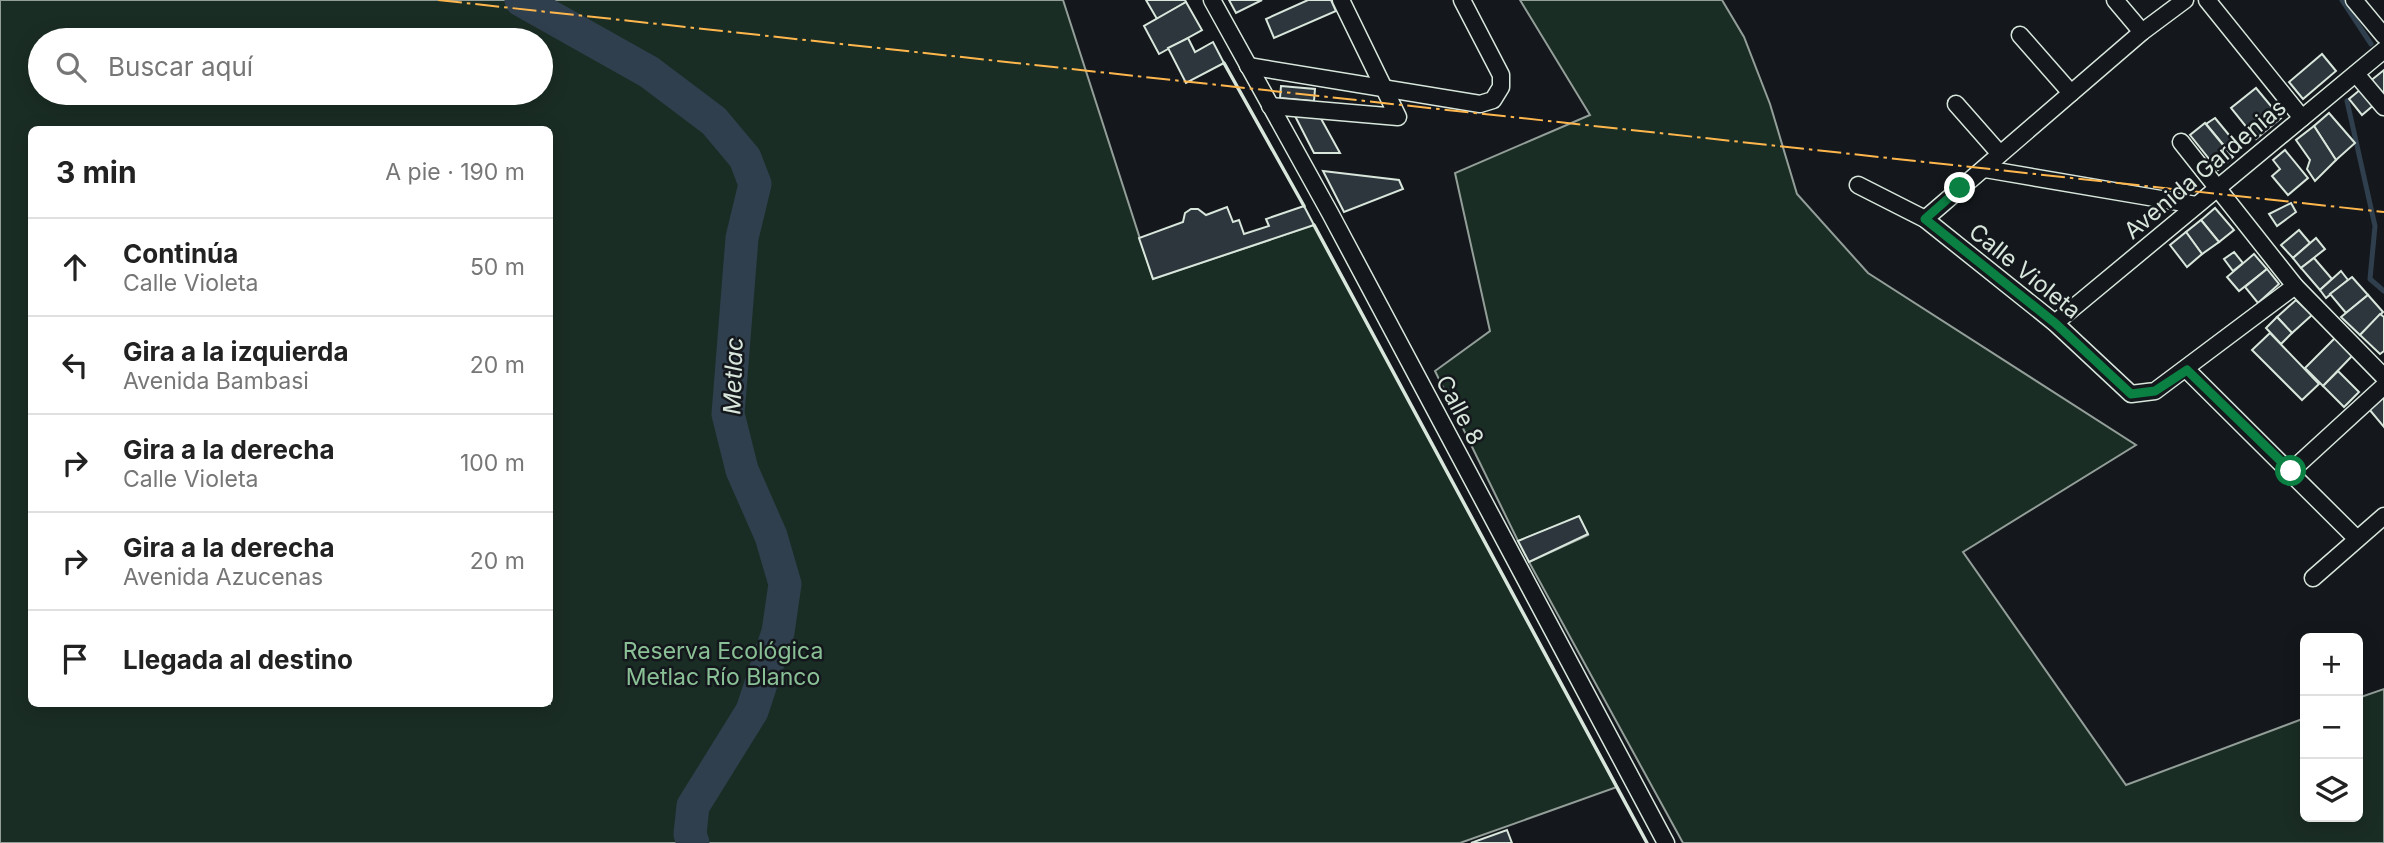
<!DOCTYPE html>
<html lang="es">
<meta charset="utf-8">
<style>
body{margin:0;font-family:Inter,sans-serif;background:#f6f6f6;color:#222}
.controls{position:absolute;right:21px;bottom:21px;display:grid;overflow:hidden;border-radius:10px;box-shadow:0 4px 18px #0003}
.controls button{width:63px;height:63px;display:grid;place-items:center;padding:0;border:0;border-bottom:2px solid #e0e0e0;background:#fff;color:#222;font:35px sans-serif}
.stop{position:absolute;width:21px;height:21px;margin:-16px;border:5px solid #0b8043;border-radius:50%;background:#fff}
.stop.end{background:#0b8043;border-color:#fff;box-shadow:0 2px 7px #0008}
.list{margin:0;padding:0;list-style:none}
h2{display:flex;justify-content:space-between;align-items:center;height:91px;margin:0;padding:0 28px;font-size:30px}
h2 small{font-size:23px;font-weight:400;color:#767676}
.list li{display:grid;grid-template-columns:46px 1fr auto;gap:21px;align-items:center;box-sizing:border-box;height:98px;padding:0 28px;border-top:2px solid #e0e0e0}
.list b{display:block;font-size:26px;white-space:nowrap}
.list p{margin:0;font-size:23px;white-space:nowrap;color:#767676}
.list em{font-size:23px;font-style:normal;color:#767676}
.icon{flex:none;width:38px;height:38px;fill:none;stroke:currentColor;stroke-width:2;stroke-linecap:round;stroke-linejoin:round}
.map{position:relative;flex:none;width:2384px;height:843px;overflow:hidden}
.search{position:absolute;background:#fff;box-shadow:0 4px 18px #0003;left:28px;top:28px;width:525px;height:77px;display:flex;align-items:center;gap:18px;box-sizing:border-box;padding:0 24px;border-radius:38px;color:#767676;font-size:26px}
.panel{position:absolute;background:#fff;box-shadow:0 4px 18px #0003;left:28px;top:126px;width:525px;height:581px;border-radius:10px}
.map>svg:first-child{display:block}
.green{fill:#1a2d24;stroke:#939e99;stroke-width:2;fill-rule:evenodd}
.lines{fill:none;stroke-linecap:round;stroke-linejoin:round}
.stream{stroke:#2f3f4d;stroke-width:5}
.river{stroke:#2f3f4d;stroke-width:33}
.building{fill:#2c363c;stroke:#d8e6dc;stroke-width:2}
.street-casing{stroke:#d8e6dc;stroke-width:19}
.street{stroke:#14181c;stroke-width:16}
.wall{stroke:#d8e6dc;stroke-width:3.5}
.power{stroke:#ffb74d;stroke-width:2;stroke-dasharray:24 5 3.5 5;stroke-linecap:butt}
.route{stroke:#0b8043;stroke-width:9}
.labels{text-anchor:middle;dominant-baseline:central;stroke-width:5;stroke-linejoin:round;paint-order:stroke}
.street-label{font-size:23px;fill:#d8e6dc;stroke:#14181c}
.park-label{font-size:23px;fill:#8ac095;stroke:#14181c}
.water-label{font-size:24px;font-style:italic;fill:#d8e6dc;stroke:#14181c}
</style>
<div class="map">
<svg width="2384" height="843" viewBox="0 0 2384 843">
<rect width="100%" height="100%" fill="#14181c"/>
<!-- green -->
<g class="green">
<path d="M0,0h1063l90,279 161,-54 303,562 -157,56h-1460zM40,40h501v53h-501zM32,130h518v574h-518z"/>
<path d="M1520,0h202l22,37 26,67 27,90 71,79 268,172 -173,107 163,233 179,-67v99h53v-119l26,-9v154h-701l-154,-281 59,-27 -9,-18 -61,24 -83,-170 55,-40 -35,-158 135,-58z"/>
</g>
<g class="lines">
<!-- stream -->
<g class="stream">
<path d="M2342,0l29,44"/>
<path d="M2347,101l28,125 -5,53 14,12"/>
</g>
<!-- river -->
<path class="river" d="M521,0l128,72 65,49 31,37 10,26 -13,54 -14,176 14,56 29,66 14,48 -7,48 -26,79 -59,95 -3,28 3,9"/>
</g>
<!-- building -->
<g class="building">
<path d="M1146,0h39l1,2 -29,17z"/>
<path d="M1229,0h33l-26,13z"/>
<path d="M1308,0h23l5,11 -62,27 -8,-19z"/>
<path d="M1186,2l16,28 -43,24 -15,-28z"/>
<path d="M1188,38l7,14 18,-10 11,21 -38,20 -18,-35z"/>
<path d="M2322,54l14,17 -33,28 -14,-17z"/>
<path d="M2384,70v28l-15,-16z"/>
<path d="M1281,86l34,3 -1,12 -34,-3z"/>
<path d="M2256,88l25,30 -25,21 -25,-31z"/>
<path d="M2361,89l14,15 -13,11 -13,-16z"/>
<path d="M2329,113l26,30 -19,17 -22,-34z"/>
<path d="M1294,114l25,1 21,38h-26z"/>
<path d="M2215,118l19,23 -8,7 -20,-24z"/>
<path d="M2205,123l28,34 -15,13 -28,-35z"/>
<path d="M2314,126l22,34 -21,21 -8,-12 3,-9 -14,-20z"/>
<path d="M2285,150l23,28 -20,17 -16,-19 8,-7 -7,-9z"/>
<path d="M1323,171l76,9 4,9 -59,23z"/>
<path d="M2291,203l5,9 -19,14 -8,-12z"/>
<path d="M1304,206l10,19 -161,54 -14,-41 44,-16 2,-9 6,-4h7l8,6 21,-8 6,15 6,-2 5,14 25,-8 -3,-7z"/>
<path d="M2215,208l19,22 -15,12 -18,-22z"/>
<path d="M2201,220l18,22 -17,12 -16,-22z"/>
<path d="M2299,230l11,13 -17,15 -12,-13z"/>
<path d="M2186,232l16,22 -15,13 -17,-22z"/>
<path d="M2316,238l9,11 -24,19 -8,-10z"/>
<path d="M2234,252l9,11 -10,8 -9,-12z"/>
<path d="M2254,254l13,15 -28,22 -12,-14z"/>
<path d="M2314,258l18,21 -12,11 -19,-22z"/>
<path d="M2267,269l12,15 -21,19 -13,-16z"/>
<path d="M2341,271l7,9 -22,18 -6,-8z"/>
<path d="M2352,277l16,18 -22,18 -16,-19z"/>
<path d="M2368,295l15,17 -23,23 -19,-18z"/>
<path d="M2296,300l16,15 -20,18 -15,-16z"/>
<path d="M2380,314l4,3v34l-4,3 -20,-19z"/>
<path d="M2277,317l15,16 -11,11 -15,-16z"/>
<path d="M2270,333l49,51 -17,16 -50,-50z"/>
<path d="M2336,337l17,18 -30,31 -18,-18z"/>
<path d="M2338,371l21,21 -15,15 -21,-21z"/>
<path d="M2384,396v31l-15,-18z"/>
<path d="M1579,516l9,18 -59,28 -11,-21z"/>
<path d="M1507,830l5,13h-41z"/>
</g>
<g class="lines">
<!-- street casing -->
<g class="street-casing">
<g id="street">
<path d="M1212,0l118,213 336,630"/>
<path d="M2115,0l27,32"/>
<path d="M2207,0l95,118"/>
<path d="M2354,0l30,36"/>
<path d="M2020,35l51,58"/>
<path d="M1248,66l232,38 13,-4 8,-13v-12l-39,-75"/>
<path d="M2356,74l28,33"/>
<path d="M1956,104l44,50"/>
<path d="M1270,106l128,11 -57,-117"/>
<path d="M2181,142l114,144 89,91"/>
<path d="M1985,169l211,36"/>
<path d="M1858,185l67,34 130,104 76,71 24,-3 140,-105"/>
<path d="M1925,219l217,-187 43,-32"/>
<path d="M2055,323l329,-273"/>
<path d="M2187,370l170,169"/>
<path d="M2291,471l93,-85"/>
<path d="M2313,578l71,-62"/>
</g>
</g>
<!-- street -->
<use href="#street" class="street"/>
<!-- wall -->
<g class="wall">
<path d="M1224,63l80,143"/>
<path d="M1314,225l333,618"/>
</g>
<!-- power -->
<path class="power" d="M438,0l1946,212"/>
</g>
<g class="lines">
<!-- route -->
<path class="route" d="M1960,188l-35,31 130,104 76,71 24,-3 32,-21 104,101"/>
</g>
<g class="labels">
<!-- street labels -->
<g class="street-label">
<text transform="translate(2205 169) rotate(-40)">Avenida Gardenias</text>
<text transform="translate(2025 271) rotate(39)">Calle Violeta</text>
<text transform="translate(1460 410) rotate(62)">Calle 8</text>
</g>
<!-- park labels -->
<g class="park-label">
<text x="723" y="651">Reserva Ecológica<tspan x="723" dy="26">Metlac Río Blanco</tspan></text>
</g>
<!-- water labels -->
<g class="water-label">
<text transform="translate(733 376) rotate(-88)">Metlac</text>
</g>
</g>
</svg>
<div class="controls">
<button>+</button>
<button>−</button>
<button><svg class="icon" aria-label="layers" viewBox="0 0 24 24"><path d="M12 4l9 5-9 5-9-5zM3 14l9 5 9-5"/></svg></button>
</div>
<div class="stop" style="left:2291px;top:471px"></div>
<div class="stop end" style="left:1960px;top:188px"></div>
<div class="search"><svg class="icon" aria-label="search" viewBox="0 0 24 24"><circle cx="10" cy="10" r="6"/><path d="M15 15l6 6"/></svg>Buscar aquí</div>
<section class="panel">
<h2>3 min<small>A pie · 190 m</small></h2>
<ul class="list">
<li><svg class="icon" aria-label="ahead" viewBox="0 0 24 24"><path d="M12 20V5M6 11l6-6 6 6"/></svg><div><b>Continúa</b><p>Calle Violeta</p></div><em>50 m</em></li>
<li><svg class="icon" aria-label="left" viewBox="0 0 24 24"><path d="M17 20v-9H6M10 6l-5 5 5 5"/></svg><div><b>Gira a la izquierda</b><p>Avenida Bambasi</p></div><em>20 m</em></li>
<li><svg class="icon" aria-label="right" viewBox="0 0 24 24"><path d="M7 20v-9h11M14 6l5 5-5 5"/></svg><div><b>Gira a la derecha</b><p>Calle Violeta</p></div><em>100 m</em></li>
<li><svg class="icon" aria-label="right" viewBox="0 0 24 24"><path d="M7 20v-9h11M14 6l5 5-5 5"/></svg><div><b>Gira a la derecha</b><p>Avenida Azucenas</p></div><em>20 m</em></li>
<li><svg class="icon" aria-label="arrive" viewBox="0 0 24 24"><path d="M6 21V4h12l-3 4 3 4H6"/></svg><div><b>Llegada al destino</b></div></li>
</ul>
</section>
</div>
